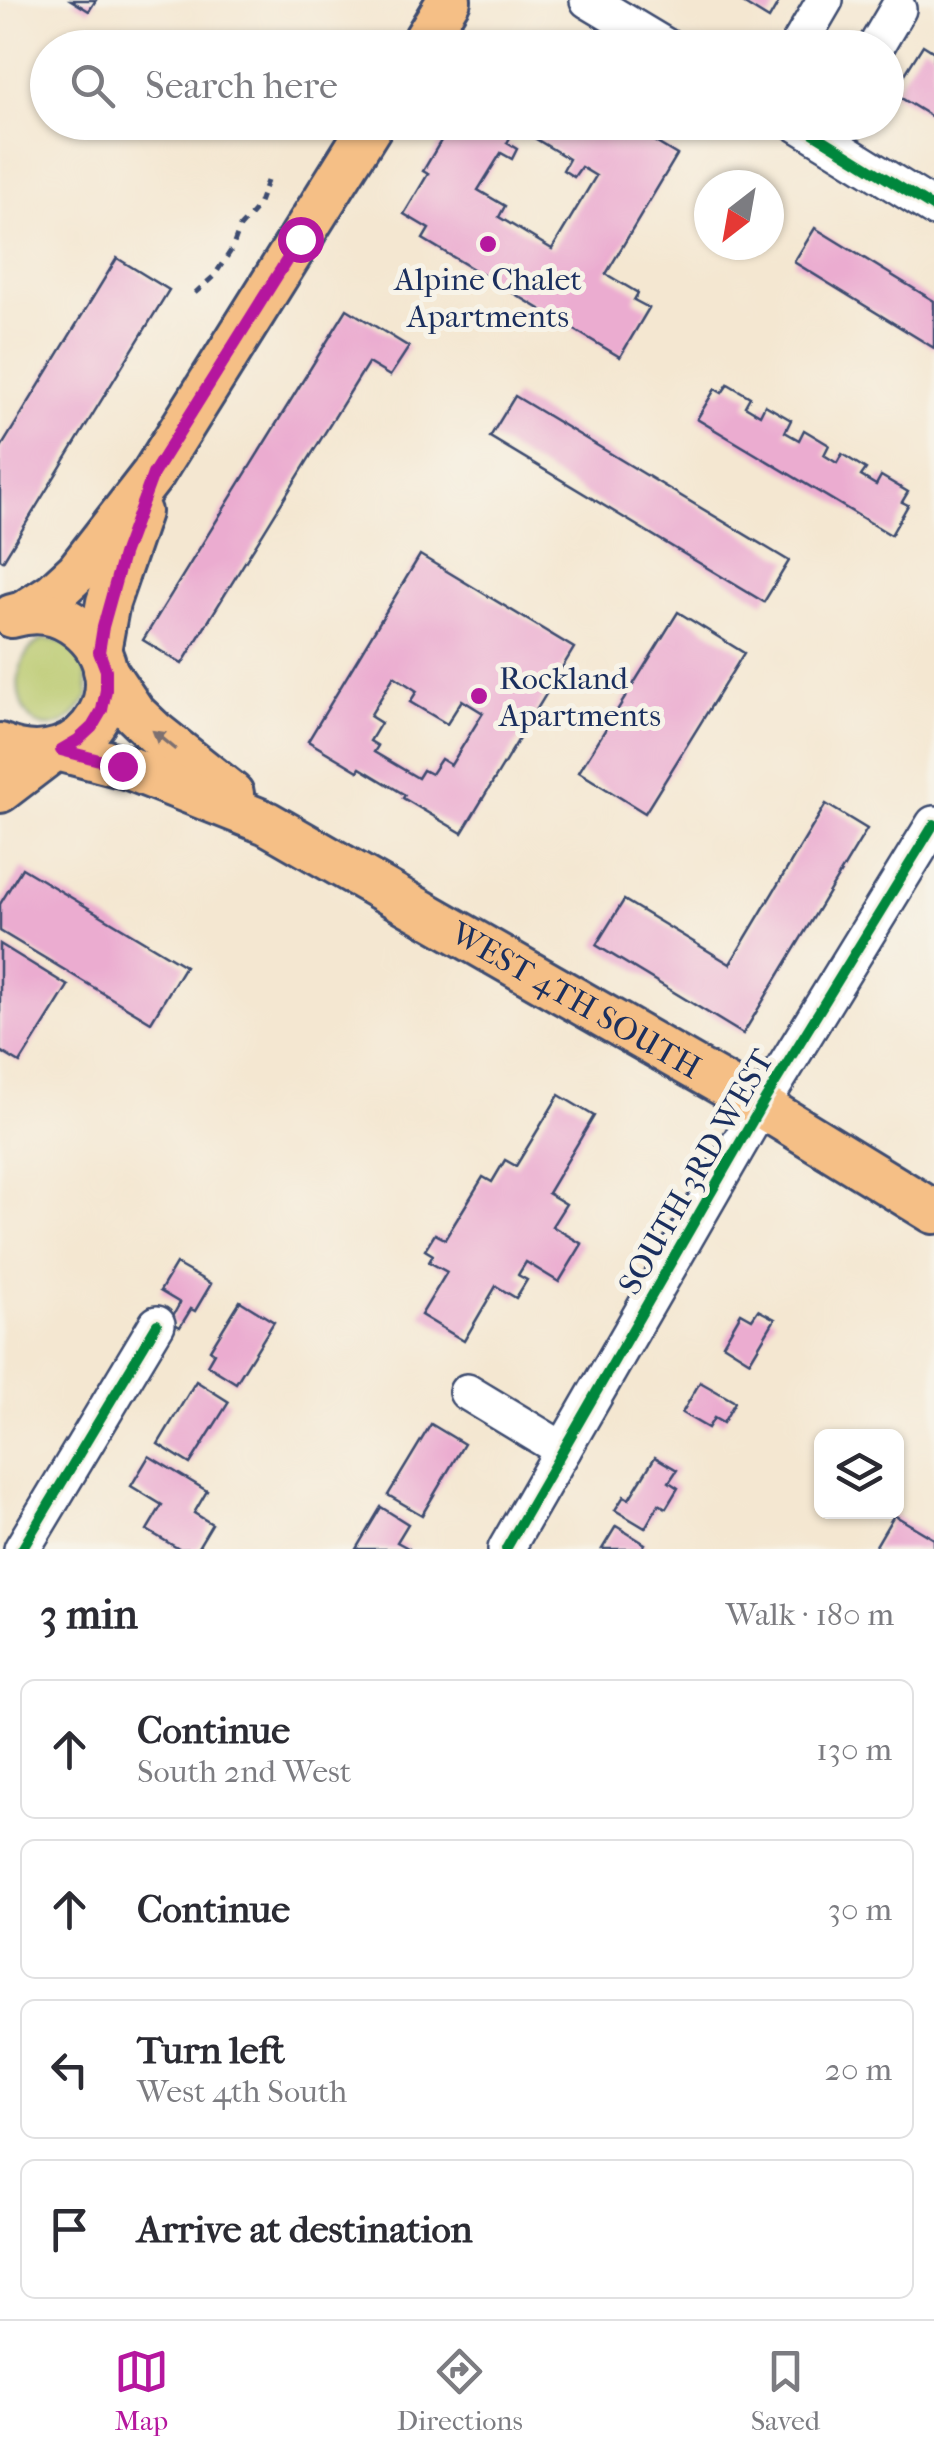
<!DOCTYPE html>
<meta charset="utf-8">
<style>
body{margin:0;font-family:"IM FELL French Canon",serif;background:#f2f2f3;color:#2b2b33}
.controls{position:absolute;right:30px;bottom:30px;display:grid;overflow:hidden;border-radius:15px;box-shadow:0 2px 8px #0004}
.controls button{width:90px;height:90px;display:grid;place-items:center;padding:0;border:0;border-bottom:2px solid #e1e1e2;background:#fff;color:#2b2b33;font:50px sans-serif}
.compass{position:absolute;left:694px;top:170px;width:90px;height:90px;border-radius:50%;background:#fff;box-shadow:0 2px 8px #0004;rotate:211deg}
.stop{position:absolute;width:30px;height:30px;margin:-22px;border:8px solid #b5179e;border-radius:50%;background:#fff}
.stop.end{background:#b5179e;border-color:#fff;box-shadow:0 2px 10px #0008}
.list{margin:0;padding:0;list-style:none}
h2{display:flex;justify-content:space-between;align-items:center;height:130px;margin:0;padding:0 40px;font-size:42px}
h2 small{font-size:32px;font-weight:400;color:#7c7c81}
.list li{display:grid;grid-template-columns:65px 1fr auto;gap:30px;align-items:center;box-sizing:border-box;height:140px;margin:0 20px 20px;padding:0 20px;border:2px solid #e1e1e2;border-radius:15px}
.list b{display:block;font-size:38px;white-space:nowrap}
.list p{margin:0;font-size:32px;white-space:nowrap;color:#7c7c81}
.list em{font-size:32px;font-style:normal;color:#7c7c81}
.icon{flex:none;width:55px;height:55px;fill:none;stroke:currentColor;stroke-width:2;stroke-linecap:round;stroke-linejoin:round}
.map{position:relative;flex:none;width:934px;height:1549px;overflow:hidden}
.search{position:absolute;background:#fff;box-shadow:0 2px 8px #0004;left:30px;right:30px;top:30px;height:110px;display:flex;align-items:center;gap:25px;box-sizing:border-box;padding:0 35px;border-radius:55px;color:#7c7c81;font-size:38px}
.sheet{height:770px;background:#fff}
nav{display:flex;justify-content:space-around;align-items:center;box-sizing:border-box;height:140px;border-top:2px solid #e1e1e2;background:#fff;font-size:28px;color:#7c7c81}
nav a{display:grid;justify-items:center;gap:5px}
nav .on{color:#b5179e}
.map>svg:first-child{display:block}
.green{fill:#b7c769;stroke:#697b64;stroke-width:2.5}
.building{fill:#ebacd0;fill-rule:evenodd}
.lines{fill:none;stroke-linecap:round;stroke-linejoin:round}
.minor-casing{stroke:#3c4b6f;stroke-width:40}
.major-casing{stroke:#3c4b6f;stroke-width:48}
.path{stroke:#3c4b6f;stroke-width:5;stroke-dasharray:8 8;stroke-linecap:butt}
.minor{stroke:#fff;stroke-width:35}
.major{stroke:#f5bf86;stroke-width:42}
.cycleway-casing{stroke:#f7f3e8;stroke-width:16}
.cycleway{stroke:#00873e;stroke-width:10}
.oneway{fill:#7d7070}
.route{stroke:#b5179e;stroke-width:12}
.poi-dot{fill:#b5179e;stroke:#f7f3e8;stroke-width:4}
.labels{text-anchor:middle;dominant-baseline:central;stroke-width:10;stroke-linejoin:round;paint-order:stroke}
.poi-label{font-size:32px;fill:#1b2f5e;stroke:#f7f3e8}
.street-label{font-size:32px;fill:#1b2f5e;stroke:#f7f3e8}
</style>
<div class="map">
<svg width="934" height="1549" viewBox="0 0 934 1549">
<rect width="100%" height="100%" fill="#f7f3e8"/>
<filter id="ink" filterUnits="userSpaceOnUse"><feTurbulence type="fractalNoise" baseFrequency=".01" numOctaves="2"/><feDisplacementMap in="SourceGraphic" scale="20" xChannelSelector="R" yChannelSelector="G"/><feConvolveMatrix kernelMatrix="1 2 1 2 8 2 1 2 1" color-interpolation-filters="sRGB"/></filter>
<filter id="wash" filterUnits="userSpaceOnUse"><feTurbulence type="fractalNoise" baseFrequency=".0048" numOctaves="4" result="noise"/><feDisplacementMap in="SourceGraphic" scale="40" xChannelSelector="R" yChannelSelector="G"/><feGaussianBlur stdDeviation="2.25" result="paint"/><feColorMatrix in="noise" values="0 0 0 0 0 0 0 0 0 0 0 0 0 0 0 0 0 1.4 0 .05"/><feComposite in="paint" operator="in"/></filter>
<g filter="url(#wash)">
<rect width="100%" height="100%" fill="#f4e7d1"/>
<!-- green -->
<path class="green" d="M44,639c43,3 39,22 45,57 -6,8 -12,19 -21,24 -52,31 -68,-62 -24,-81z"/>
<g id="blocks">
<!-- building -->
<g class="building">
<path d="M71,0h25l-7,11z"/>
<path d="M738,0h42l-11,19z"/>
<path d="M923,45l11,7v66l-41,-25z"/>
<path d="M452,122h170l55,33 -71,119 32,19 -4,7 15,8 -29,49 -197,-118 6,-10 -25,-15 24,-40 -5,-3zM516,127l53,32 -6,11 11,7 7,-10 15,9 -44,73 -53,-32 6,-11 -27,-16 23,-37 11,6 5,-10 -10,-6z"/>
<path d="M815,228l119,73v47l-140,-86z"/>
<path d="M117,258l52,32 -166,271 -3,-2v-110z"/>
<path d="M347,309l62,38 -19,29 -22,-13 -186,301 -39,-24z"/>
<path d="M728,384l22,13 -5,9 15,9 5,-10 26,15 -6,12 14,8 5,-10 25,15 -5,10 13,8 5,-9 24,15 -5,7 15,9 5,-9 27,16 -6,10 6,3 -17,30 -194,-116 18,-30 7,4z"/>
<path d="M515,396l274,165 -25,41 -274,-165z"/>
<path d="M420,555l154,93 -112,185 -59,-35 2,-3 -45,-27 -2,3 -50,-30zM394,676l23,15 -7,11 37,22 15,-24 21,13 -32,52 -10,-6 -10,15 -8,-4 -5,8 -44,-26 4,-6 -8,-5 11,-18 -11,-7z"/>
<path d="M678,612l66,41 -99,160 -66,-41z"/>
<path d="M826,804l41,25 -124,205 -147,-89 28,-45 106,64z"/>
<path d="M22,868l163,98 -34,56 -151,-91v-27z"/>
<path d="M0,944l68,42 -48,77 -20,-12z"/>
<path d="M559,1095l35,21 -46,77 18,11 -14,22 30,18 -23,38 -33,-20 -8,13 9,5 -11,18 -20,-12 -32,55 -43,-26 26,-43 -18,-10 4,-7 -8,-5 10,-16 10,5 38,-62 9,5 13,-22 11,6z"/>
<path d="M176,1264l35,20 -16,27 -4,-2 -11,18 -10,-6 10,-18 -20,-12z"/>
<path d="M240,1301l34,21 -38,61 -29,-18 7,-12 -4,-3z"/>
<path d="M758,1310l17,9 -25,42 -27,-17 18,-31 11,6z"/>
<path d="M196,1381l33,21 -39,62 -32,-20z"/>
<path d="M700,1382l35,20 -12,21 -9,-5 -6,10 -26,-15z"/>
<path d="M431,1424l33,20 -42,71 -34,-20z"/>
<path d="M149,1456l58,35 -13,22 18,11 -15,25h-18l-32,-19 15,-25 -31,-19z"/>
<path d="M655,1457l22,13 -8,12 9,6 -12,20 -7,-4 -14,24 -30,-18 9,-14 5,3z"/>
<path d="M381,1507l27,17 -11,18 13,7h-54z"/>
<path d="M894,1515l40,24v10h-60z"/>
<path d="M616,1526l29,18 -3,5h-40z"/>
</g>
</g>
</g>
<g filter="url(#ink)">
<use href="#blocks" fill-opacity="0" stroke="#3c4b6f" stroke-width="2.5"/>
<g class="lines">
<!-- minor casing -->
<g class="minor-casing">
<g id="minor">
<path d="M588,0l80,48"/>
<path d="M797,48l28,-48"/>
<path d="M875,48l23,-39"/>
<path d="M795,122l139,86"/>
<path d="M467,1392l96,58"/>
<path d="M22,1549l135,-225"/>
<path d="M506,1549l255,-443 173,-282"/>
</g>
</g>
<!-- major casing -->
<g class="major-casing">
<g id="major">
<path d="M420,48l29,-48"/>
<path d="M25,612l28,-18 24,-22 76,-98 220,-352"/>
<path d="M99,651l9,-49 31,-90"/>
<path d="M105,670l29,43 20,19 78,62"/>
<path d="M0,745c89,38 148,-72 72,-122 -18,-12 -40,-13 -60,-7"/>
<path id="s1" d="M61,750l68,18 138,55 494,283 173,106"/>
<path d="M0,791l51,-39"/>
</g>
</g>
<!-- path -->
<path class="path" d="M195,293l19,-17 18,-27 8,-22 17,-19 10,-27"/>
<!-- minor -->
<use href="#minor" class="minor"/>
<!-- major -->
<use href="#major" class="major"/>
<!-- cycleway casing -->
<g class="cycleway-casing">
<g id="cycleway">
<path d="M795,122l139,86"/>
<path d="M22,1549l135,-225"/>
<path d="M506,1549l255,-443 173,-282"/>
</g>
</g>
<!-- cycleway -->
<use href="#cycleway" class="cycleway"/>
</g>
<!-- one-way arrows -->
<defs><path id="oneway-solid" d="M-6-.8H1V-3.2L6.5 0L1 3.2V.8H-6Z" transform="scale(2.5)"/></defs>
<use class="oneway" href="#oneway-solid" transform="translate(164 740) rotate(-141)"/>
</g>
<g class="lines" filter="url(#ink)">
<!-- route -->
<path class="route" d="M122,766l-61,-16 17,-10 14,-13 10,-17 4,-20v-20l-7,-18 4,-25 20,-72 30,-81 147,-235"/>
</g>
<!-- markers -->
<g class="poi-dot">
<circle cx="488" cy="244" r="10"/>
<circle cx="479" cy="696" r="10"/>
</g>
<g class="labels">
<!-- poi labels -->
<g class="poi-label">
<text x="488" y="279">Alpine Chalet<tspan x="488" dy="37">Apartments</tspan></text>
<text x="499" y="678" text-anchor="start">Rockland<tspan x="499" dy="37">Apartments</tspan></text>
</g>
<!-- street labels -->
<g class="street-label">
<text stroke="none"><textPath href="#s1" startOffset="575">WEST 4TH SOUTH</textPath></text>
<text transform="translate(696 1172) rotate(-60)">SOUTH 3RD WEST</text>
</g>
</g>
</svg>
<div class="controls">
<button><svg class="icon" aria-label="layers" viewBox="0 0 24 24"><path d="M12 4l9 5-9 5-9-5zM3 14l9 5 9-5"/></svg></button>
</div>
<svg class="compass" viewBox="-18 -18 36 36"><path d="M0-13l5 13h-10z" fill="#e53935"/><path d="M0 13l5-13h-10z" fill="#7c7c81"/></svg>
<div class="stop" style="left:300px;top:239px"></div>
<div class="stop end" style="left:122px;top:766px"></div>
<div class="search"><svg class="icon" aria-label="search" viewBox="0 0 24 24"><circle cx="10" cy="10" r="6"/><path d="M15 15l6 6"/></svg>Search here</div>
</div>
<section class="sheet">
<h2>3 min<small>Walk · 180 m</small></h2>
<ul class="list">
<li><svg class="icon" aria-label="ahead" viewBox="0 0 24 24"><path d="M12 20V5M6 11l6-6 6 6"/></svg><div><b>Continue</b><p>South 2nd West</p></div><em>130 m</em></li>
<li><svg class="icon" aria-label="ahead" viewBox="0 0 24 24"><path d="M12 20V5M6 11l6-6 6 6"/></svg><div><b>Continue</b></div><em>30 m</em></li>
<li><svg class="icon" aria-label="left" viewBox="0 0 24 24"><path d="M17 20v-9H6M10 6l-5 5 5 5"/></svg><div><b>Turn left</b><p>West 4th South</p></div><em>20 m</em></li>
<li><svg class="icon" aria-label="arrive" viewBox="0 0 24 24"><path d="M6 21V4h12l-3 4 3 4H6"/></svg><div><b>Arrive at destination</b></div></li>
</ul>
</section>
<nav>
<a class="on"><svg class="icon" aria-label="map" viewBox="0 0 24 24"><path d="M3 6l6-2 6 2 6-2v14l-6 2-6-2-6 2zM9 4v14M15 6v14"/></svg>Map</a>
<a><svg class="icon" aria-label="directions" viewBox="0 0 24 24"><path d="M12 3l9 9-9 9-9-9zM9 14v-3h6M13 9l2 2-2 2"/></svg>Directions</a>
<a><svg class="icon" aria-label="saved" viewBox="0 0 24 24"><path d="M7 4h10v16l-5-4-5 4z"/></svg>Saved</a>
</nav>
